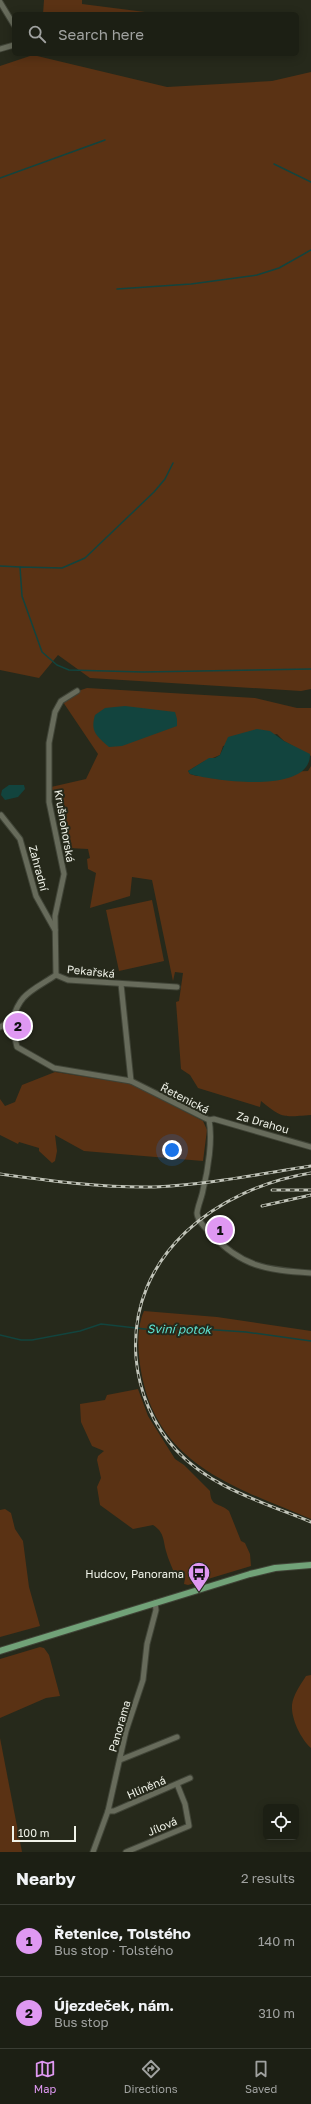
<!DOCTYPE html>
<meta charset="utf-8">
<style>
body{margin:0;font-family:"Golos Text",sans-serif;background:#25271d;color:#f1f3f6}
.controls{position:absolute;right:12px;bottom:12px;display:grid;overflow:hidden;border-radius:6px;box-shadow:0 2px 10px #0003}
.controls button{width:36px;height:36px;display:grid;place-items:center;padding:0;border:0;border-bottom:1px solid #3a3d34;background:#1c1f14;color:#f1f3f6;font:20px sans-serif}
.scale{position:absolute;left:12px;bottom:10px;width:64px;box-sizing:border-box;padding-left:4px;border:2px solid #f0f3e9;border-top:0;font-size:11px;line-height:14px;white-space:nowrap;color:#f0f3e9;-webkit-text-stroke:3px #26291b;paint-order:stroke}
.you{position:absolute;left:172px;top:1150px;width:14px;height:14px;margin:-10px;border:3px solid #fff;border-radius:50%;background:#1a73e8;box-shadow:0 0 0 6px #1a73e833}
.badge{display:grid;place-items:center;width:26px;height:26px;border-radius:50%;background:#df98f2;color:#111;font-size:13px;font-weight:700}
.pin{position:absolute;translate:-50% -50%;border:2px solid #fff;box-shadow:0 1px 4px #0006}
.list{margin:0;padding:0;list-style:none}
h2{display:flex;justify-content:space-between;align-items:center;height:52px;margin:0;padding:0 16px;font-size:17px}
h2 small{font-size:13px;font-weight:400;color:#a0a2a0}
.list li{display:grid;grid-template-columns:26px 1fr auto;gap:12px;align-items:center;box-sizing:border-box;height:72px;padding:0 16px;border-top:1px solid #3a3d34}
.list b{display:block;font-size:15px;white-space:nowrap}
.list p{margin:0;font-size:13px;white-space:nowrap;color:#a0a2a0}
.list em{font-size:13px;font-style:normal;color:#a0a2a0}
.icon{flex:none;width:22px;height:22px;fill:none;stroke:currentColor;stroke-width:2;stroke-linecap:round;stroke-linejoin:round}
.map{position:relative;flex:none;width:311px;height:1852px;overflow:hidden}
.search{position:absolute;background:#1c1f14;box-shadow:0 2px 10px #0003;left:12px;right:12px;top:12px;height:44px;display:flex;align-items:center;gap:10px;box-sizing:border-box;padding:0 14px;border-radius:6px;color:#a0a2a0;font-size:15px}
.sheet{height:196px;background:#1c1f14}
nav{display:flex;justify-content:space-around;align-items:center;box-sizing:border-box;height:56px;border-top:1px solid #3a3d34;background:#1c1f14;font-size:11px;color:#a0a2a0}
nav a{display:grid;justify-items:center;gap:2px}
nav .on{color:#df98f2}
.map>svg:first-child{display:block}
.green{fill:#5a3214}
.water{fill:#12443e}
.lines{fill:none;stroke-linecap:round;stroke-linejoin:round}
.stream{stroke:#12443e;stroke-width:1.5}
.minor-casing{stroke:#404437;stroke-width:7}
.major-casing{stroke:#404437;stroke-width:8}
.minor{stroke:#676b5b;stroke-width:5}
.major{stroke:#71a278;stroke-width:6}
.rail-casing{stroke:#c0c3b8;stroke-width:3}
.rail{stroke:#26291b;stroke-width:1.5;stroke-dasharray:4.5;stroke-linecap:butt}
.labels{text-anchor:middle;dominant-baseline:central;stroke-width:4;stroke-linejoin:round;paint-order:stroke}
.street-label{font-size:11px;fill:#f0f3e9;stroke:#26291b}
.poi-label{font-size:11px;fill:#f0f3e9;stroke:#26291b;text-anchor:end}
.water-label{font-size:12px;font-style:italic;fill:#5de1d0;stroke:#26291b}
</style>
<div class="map">
<svg width="311" height="1852" viewBox="0 0 311 1852">
<rect width="100%" height="100%" fill="#26291b"/>
<!-- green -->
<g class="green">
<path d="M44,0h38v4l63,8 -1,2h-101z"/>
<path d="M33,55l134,32 105,-6 39,-9v617l-10,2 -211,-13 -32,-23 -19,23 -39,-8v-604z"/>
<path d="M87,688l168,10 42,10h14v48l-27,-15 -7,-7 -54,12 -3,9 -17,7 -15,9 2,3 7,2 111,-5 3,-5v349c-28,2 -28,4 -50,-14l-1,6 -62,-19 -8,-13 -9,-6 -5,-67 3,-1 4,-28 -8,-1 -2,9 -21,-101 -20,-3 -2,19 -40,12 6,-35 -8,-4 -1,-10 3,-1 -2,-9 -19,-1 -11,-46 -7,-15 35,-8 12,-25 -35,-52 15,-8v-3z"/>
<path d="M152,900l12,61 -45,10 -13,-61z"/>
<path d="M55,1072l76,12 72,37 4,9 -4,31 -119,-10 -29,-16 2,16 -2,10 -3,2 -13,-12v-3l-20,-6 -1,2 -18,-9v-36l5,7 10,-4 7,-17z"/>
<path d="M144,1311l73,6 94,14v188c-76,-32 -154,-54 -170,-148 -3,-17 -5,-43 3,-60z"/>
<path d="M138,1389l10,27 27,43 9,6 26,26c1,17 9,11 19,20l12,30 4,2 5,11 1,12 -63,19 -4,-1 1,-6 -2,-4 -8,1c-3,-8 -7,-16 -9,-24 -3,-12 -2,-19 -13,-26l-20,4 -33,-24 -3,-18 4,-9 -4,-18 1,-4 6,-5 -12,-5 -11,-24 -1,-18 25,-4 2,-5z"/>
<path d="M5,1509l6,4 4,16 8,12 6,46 11,39 -40,11v-127z"/>
<path d="M40,1647l4,1 5,7 11,41 -14,2 -46,20v-59z"/>
<path d="M311,1675v73c-10,-9 -20,-29 -19,-43 1,-10 9,-21 14,-29z"/>
<path d="M0,1738l22,114h-22z"/>
</g>
<!-- water -->
<g class="water">
<path d="M125,706l50,6 2,7v7l-55,20 -13,1c-12,-11 -19,-15 -14,-32l10,-7z"/>
<path d="M257,729l13,2 14,10 26,13c1,42 -100,26 -120,20l-2,-3 21,-13h6l5,-3 8,-18z"/>
<path d="M9,785h15l1,4 -7,8 -13,3 -4,-5 1,-5z"/>
</g>
<g class="lines">
<!-- stream -->
<g class="stream">
<path d="M274,164l37,18"/>
<path d="M0,178l105,-38"/>
<path d="M117,289l74,-5 66,-9 22,-7 32,-18"/>
<path d="M173,463l-8,16 -11,13 -69,66 -23,10 -42,-1 2,29 20,56 15,13 12,5 74,2 168,-3"/>
<path d="M0,566l20,1"/>
<path d="M0,1335l21,5h11l48,-9 21,-7 61,7 25,-3 59,4 65,9"/>
</g>
<!-- minor casing -->
<g class="minor-casing">
<g id="minor">
<path d="M0,2l14,23"/>
<path d="M0,49l14,-4"/>
<path d="M1,815l19,24 16,57 19,34"/>
<path d="M56,975l-1,-59 9,-42 -15,-72v-59l6,-31 6,-11 16,-10"/>
<path d="M121,984l10,97"/>
<path d="M11,1025c8,-32 19,-33 45,-50l12,5 109,7"/>
<path d="M0,1027l6,-3 6,2 5,21 37,21 77,13 78,39c4,19 -1,50 -6,70 -1,7 -5,15 -6,23 0,7 8,15 13,20 32,34 56,37 101,40"/>
<path d="M209,1120l5,-1 97,28"/>
<path d="M120,1760l57,-23"/>
<path d="M108,1811h6l76,-33"/>
<path d="M93,1852l15,-41 18,-80 17,-51 4,-36 9,-34 -1,-7"/>
<path d="M126,1852l63,-26 -4,-22 -8,-20"/>
</g>
</g>
<!-- major casing -->
<g class="major-casing">
<path id="major" d="M0,1651l250,-77 25,-6 36,-3"/>
</g>
<!-- minor -->
<use href="#minor" class="minor"/>
<!-- major -->
<use href="#major" class="major"/>
<!-- rail casing -->
<g class="rail-casing">
<g id="rail">
<path d="M311,1173c-93,15 -183,81 -175,185 3,34 17,67 40,92 35,38 89,53 135,72"/>
<path d="M0,1174c51,7 103,14 154,13 53,-2 105,-13 157,-21"/>
<path d="M272,1190h39"/>
<path d="M262,1206l49,-11"/>
</g>
</g>
<!-- rail -->
<use href="#rail" class="rail"/>
</g>
<!-- icons -->
<defs>
<g id="bus-pin" transform="scale(1.15)"><path d="M0 17L-7.5 6A9.5 9.5 0 1 1 7.5 6Z" fill="#df98f2" stroke="#26291b"/><path d="M-5-6H5V4H4V6H2V4H-2V6H-4V4H-5ZM-3.5-4V0h7V-4ZM-3.5 1.2v1.5H-2V1.2ZM2 1.2v1.5H3.5V1.2Z" fill="#111"/></g>
</defs>
<g fill-rule="evenodd">
<use href="#bus-pin" x="199" y="1573"/>
</g>
<g class="labels">
<!-- street labels -->
<g class="street-label">
<text transform="translate(65 826) rotate(80)">Krušnohorská</text>
<text transform="translate(39 868) rotate(75)">Zahradní</text>
<text transform="translate(91 971) rotate(6)">Pekařská</text>
<text transform="translate(185 1098) rotate(27)">Řetenická</text>
<text transform="translate(263 1122) rotate(16)">Za Drahou</text>
<text transform="translate(119 1726) rotate(-74)">Panorama</text>
<text transform="translate(146 1787) rotate(-23)">Hliněná</text>
<text transform="translate(162 1826) rotate(-23)">Jílová</text>
</g>
<!-- poi labels -->
<g class="poi-label">
<text x="184" y="1573">Hudcov, Panorama</text>
</g>
<!-- water labels -->
<g class="water-label">
<text transform="translate(179 1329) rotate(1)">Sviní potok</text>
</g>
</g>
</svg>
<div class="controls">
<button><svg class="icon" aria-label="locate" viewBox="0 0 24 24"><circle cx="12" cy="12" r="6"/><path d="M12 2v4M12 18v4M2 12h4M18 12h4"/></svg></button>
</div>
<div class="scale">100 m</div>
<div class="you"></div>
<div class="pin badge" style="left:220px;top:1230px">1</div>
<div class="pin badge" style="left:18px;top:1026px">2</div>
<div class="search"><svg class="icon" aria-label="search" viewBox="0 0 24 24"><circle cx="10" cy="10" r="6"/><path d="M15 15l6 6"/></svg>Search here</div>
</div>
<section class="sheet">
<h2>Nearby<small>2 results</small></h2>
<ul class="list">
<li><span class="badge">1</span><div><b>Řetenice, Tolstého</b><p>Bus stop · Tolstého</p></div><em>140 m</em></li>
<li><span class="badge">2</span><div><b>Újezdeček, nám.</b><p>Bus stop</p></div><em>310 m</em></li>
</ul>
</section>
<nav>
<a class="on"><svg class="icon" aria-label="map" viewBox="0 0 24 24"><path d="M3 6l6-2 6 2 6-2v14l-6 2-6-2-6 2zM9 4v14M15 6v14"/></svg>Map</a>
<a><svg class="icon" aria-label="directions" viewBox="0 0 24 24"><path d="M12 3l9 9-9 9-9-9zM9 14v-3h6M13 9l2 2-2 2"/></svg>Directions</a>
<a><svg class="icon" aria-label="saved" viewBox="0 0 24 24"><path d="M7 4h10v16l-5-4-5 4z"/></svg>Saved</a>
</nav>
